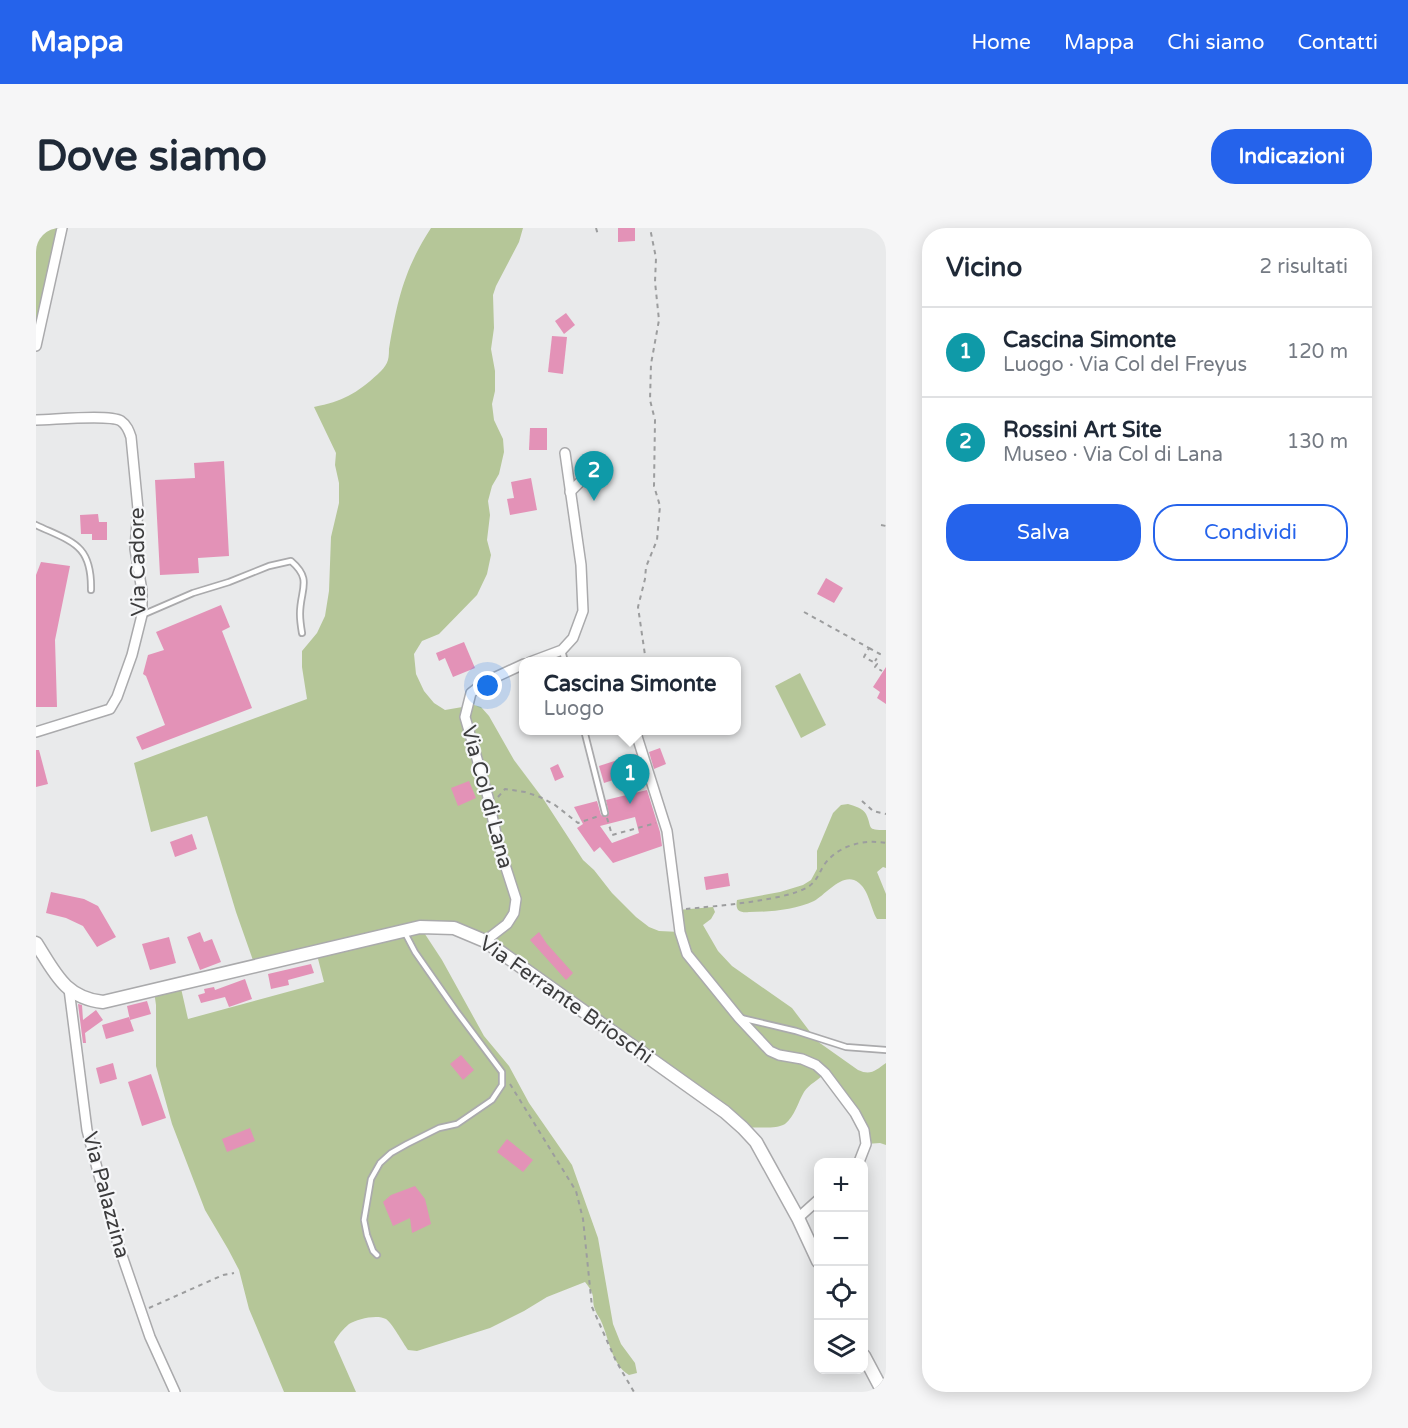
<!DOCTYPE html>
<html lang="it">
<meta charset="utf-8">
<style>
body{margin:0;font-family:"Varela Round",sans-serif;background:#f6f6f7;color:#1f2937}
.controls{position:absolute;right:18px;bottom:18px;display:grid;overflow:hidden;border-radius:12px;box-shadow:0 3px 15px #0003}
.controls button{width:54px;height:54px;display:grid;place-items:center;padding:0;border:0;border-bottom:2px solid #e0e1e3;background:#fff;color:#1f2937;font:30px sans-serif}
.you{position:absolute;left:452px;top:458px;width:21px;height:21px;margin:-15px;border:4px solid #fff;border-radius:50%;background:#1a73e8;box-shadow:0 0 0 9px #1a73e833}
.badge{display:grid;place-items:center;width:39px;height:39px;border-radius:50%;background:#2563eb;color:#fff;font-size:20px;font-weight:700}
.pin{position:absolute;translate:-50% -50px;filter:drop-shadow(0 2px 3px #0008)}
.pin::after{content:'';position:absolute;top:32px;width:21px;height:18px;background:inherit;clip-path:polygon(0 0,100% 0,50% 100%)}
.popup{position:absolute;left:483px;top:429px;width:222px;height:78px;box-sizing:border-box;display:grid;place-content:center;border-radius:12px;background:#fff;filter:drop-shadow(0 2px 4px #0005);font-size:20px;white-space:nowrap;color:#747a83}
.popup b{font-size:22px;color:#1f2937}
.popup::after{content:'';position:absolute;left:50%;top:100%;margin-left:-12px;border:12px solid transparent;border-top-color:#fff}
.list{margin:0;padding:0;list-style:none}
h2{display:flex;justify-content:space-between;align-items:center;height:78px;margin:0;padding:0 24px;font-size:26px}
h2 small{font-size:20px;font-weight:400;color:#747a83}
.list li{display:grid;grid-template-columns:39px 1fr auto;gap:18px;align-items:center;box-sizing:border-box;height:90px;padding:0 24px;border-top:2px solid #e0e1e3}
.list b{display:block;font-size:22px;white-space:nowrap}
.list p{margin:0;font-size:20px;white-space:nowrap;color:#747a83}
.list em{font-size:20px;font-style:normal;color:#747a83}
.actions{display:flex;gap:12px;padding:18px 24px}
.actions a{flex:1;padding:14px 0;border:2px solid #2563eb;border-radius:24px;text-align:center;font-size:21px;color:#2563eb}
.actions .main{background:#2563eb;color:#fff}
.icon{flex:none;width:33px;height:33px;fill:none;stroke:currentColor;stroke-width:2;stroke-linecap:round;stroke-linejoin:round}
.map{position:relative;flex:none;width:850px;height:1164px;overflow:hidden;border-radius:24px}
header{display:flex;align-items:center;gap:36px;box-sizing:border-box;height:84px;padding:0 30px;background:#2563eb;color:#fff}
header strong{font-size:28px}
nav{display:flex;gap:33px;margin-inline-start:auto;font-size:21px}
.intro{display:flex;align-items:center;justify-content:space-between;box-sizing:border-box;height:144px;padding:0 36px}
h1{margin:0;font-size:42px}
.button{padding:15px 27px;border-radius:24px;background:#2563eb;color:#fff;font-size:21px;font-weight:700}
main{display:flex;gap:36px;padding:0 36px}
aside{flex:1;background:#fff;border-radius:24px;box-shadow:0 3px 15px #0003}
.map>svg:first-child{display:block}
.green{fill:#b5c698}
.building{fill:#e392b7;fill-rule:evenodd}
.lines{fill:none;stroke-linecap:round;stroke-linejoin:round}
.service-casing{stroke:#aaaaac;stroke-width:8}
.minor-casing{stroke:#aaaaac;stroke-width:12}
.tertiary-casing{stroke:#aaaaac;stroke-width:15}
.path{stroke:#9c9d9e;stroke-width:2;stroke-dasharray:4.5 4.5;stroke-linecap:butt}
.service{stroke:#fff;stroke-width:4.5}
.minor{stroke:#fff;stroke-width:9}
.tertiary{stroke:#fff;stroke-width:12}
.labels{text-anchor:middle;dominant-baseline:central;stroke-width:4.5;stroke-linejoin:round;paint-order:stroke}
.street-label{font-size:21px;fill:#3c3c3d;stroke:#f6f7f9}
</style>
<header>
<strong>Mappa</strong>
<nav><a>Home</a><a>Mappa</a><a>Chi siamo</a><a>Contatti</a></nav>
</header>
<div class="intro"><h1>Dove siamo</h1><a class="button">Indicazioni</a></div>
<main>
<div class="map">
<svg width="850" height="1164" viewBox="0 0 850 1164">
<rect width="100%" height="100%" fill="#e9eaeb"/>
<!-- green -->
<g class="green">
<path d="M0,0h26l-21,95 -5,-2z"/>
<path d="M395,0h92l-4,14 -23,44 -3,9 1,33 -3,21 4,22v20l-3,13 2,16 9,19 1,13 -5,22 -7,12 -4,15 2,14 -3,25 4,15 -4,19 -10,21 -38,39 -17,7 -8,13 2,20 8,17 10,12 11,7 29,-5 7,2 8,9 25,44 30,40 39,60 11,10 18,23 24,24 13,10 10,4 21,1 -2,-22 35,-3 2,5 -4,7 -8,6 15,26 14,15 60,42 25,33 41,29c13,6 18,0 28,-7v82l-6,-2 -14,1 -2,-14 -39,-57c-6,7 -16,11 -21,19 -6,10 -9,24 -19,32 -10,6 -30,2 -42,4l-274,-195 -48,-5 21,32 42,76 25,30 20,37 43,62 26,73 15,86 8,20 14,19 2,10 -8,2c-18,-11 -20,-37 -28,-54 -1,-3 -4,-6 -5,-9 -6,-14 2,-14 -11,-30l-38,15 -23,14 -34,17 -73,23 -9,-1c-5,-7 -16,-27 -22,-31 -9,-5 -29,0 -37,5 -6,5 -11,11 -15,18l22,50h-72l-35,-83 -10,-39 -11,-21 -23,-39 -33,-86 -16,-58v-61l-2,-14 26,-7 8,35 136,-37 -8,-31 -61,15 -19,-54 -29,-96 -56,16 -17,-69 173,-64 -5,-32v-16l15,-18 8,-17 4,-25 2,-54 8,-34v-20l-4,-18 1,-12 -22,-46c29,-6 42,-13 64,-33 9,-9 11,-12 11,-25 8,-47 15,-80 42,-121z"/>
<path d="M764,445l26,52 -25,13 -26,-52z"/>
<path d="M812,576c6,2 15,4 18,10 7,14 -1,16 20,16v38l-3,-1 -6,5 9,22v25h-9c-7,-11 -8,-33 -23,-39 -14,-5 -29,15 -40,21 -19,9 -45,11 -65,11 -10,1 -14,-2 -12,-12l43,-8 23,-7 8,-5 6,-11v-18l16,-38 8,-8z"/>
</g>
<!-- building -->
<g class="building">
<path d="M582,0h17v13l-17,1z"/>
<path d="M530,85l9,12 -11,9 -9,-13z"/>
<path d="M516,108l15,1 -4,37 -15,-2z"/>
<path d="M494,200h17v22h-18z"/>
<path d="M188,233l5,95 -31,2 1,15 -39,2 -5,-95 40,-2 -1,-15z"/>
<path d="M495,250l6,32 -27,5 -3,-16 7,-1 -3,-16z"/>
<path d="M62,286l1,8h8v18h-15v-6h-11l-1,-19z"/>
<path d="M5,334l29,4 -15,74 2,67h-21v-132z"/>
<path d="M790,350l17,10 -9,15 -17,-9z"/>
<path d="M185,377l9,22 -8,4 30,77 -110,42 -6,-13 29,-12 -19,-49 -3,-2 5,-19 16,-5 -8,-18z"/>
<path d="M428,414l11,26 -22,9 -8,-19 -6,3 -3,-8z"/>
<path d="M850,439v37l-9,-6 3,-6 -7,-5z"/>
<path d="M624,520l6,16 -12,5 -5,-17z"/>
<path d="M0,522h3l9,34 -12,3z"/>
<path d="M600,526l5,17 -37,12 -5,-17z"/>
<path d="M522,536l6,13 -9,4 -5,-13z"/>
<path d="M433,553l7,17 -18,8 -7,-18z"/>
<path d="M611,562l13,42 2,14 -49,17 -13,-16 -6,5 -17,-24 6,-4 -9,-17 23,-6 4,14 5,2 3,-3 -3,-14zM599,589l4,16 -27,10 -12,-17z"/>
<path d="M156,606l5,15 -22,8 -5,-15z"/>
<path d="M692,645l2,13 -24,4 -2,-13z"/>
<path d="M15,664l33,7 14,7 18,31 -19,10 -14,-21 -17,-8 -20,-5z"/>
<path d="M164,704l4,10 8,-3 9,23 -21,8 -13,-33z"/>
<path d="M503,704l8,12 26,29 -7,7 -36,-40z"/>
<path d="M133,709l7,26 -26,7 -8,-26z"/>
<path d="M275,736l3,9 -26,7 1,5 -18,4 -3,-15z"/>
<path d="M209,751l7,20 -23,8 -4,-10 -24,6 -3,-8 7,-2 -1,-4 10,-2 1,3z"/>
<path d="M111,773l4,13 -21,6 -3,-14z"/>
<path d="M42,776l4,1 1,15 13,-10 7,10 -18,13 1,10h-3z"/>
<path d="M93,789l5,14 -28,8 -4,-14z"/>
<path d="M425,827l13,15 -11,10 -13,-16z"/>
<path d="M77,835l4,16 -17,5 -4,-16z"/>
<path d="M115,846l15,44 -24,8 -14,-44z"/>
<path d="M214,900l5,13 -28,11 -5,-13z"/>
<path d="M471,911l26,21 -10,12 -26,-20z"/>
<path d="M379,958l10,13 6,25 -19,9 -2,-15 -17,8 -10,-24 8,-7z"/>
</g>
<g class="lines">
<!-- service casing -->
<g class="service-casing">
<g id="service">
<path d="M0,297c36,17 56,19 55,65"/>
<path d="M106,387l51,-22 36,-11 40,-16 22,-5c22,19 9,28 9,53 0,6 1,13 2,19"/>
<path d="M526,422l3,12"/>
<path d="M548,502l21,83"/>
<path d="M705,790l55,13 50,16 40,3"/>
<path d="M341,1027l-4,-4 -6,-16 -3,-15 7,-41 9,-16 11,-10 16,-9 32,-16 18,-4 35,-24 10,-15v-13l-45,-60 -42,-60 -10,-19"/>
</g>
</g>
<!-- minor casing -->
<g class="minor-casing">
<g id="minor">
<path d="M0,118l26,-118"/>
<path d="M0,192c17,0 73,-6 85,1 6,4 8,10 10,16l7,72 -3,40 7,42v24l-10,40 -15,42 -7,12 -74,23"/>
<path d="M534,264l9,-9"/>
<path d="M494,434l32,-12 11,-12 10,-27 -2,-46 -16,-112"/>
<path d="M599,502l32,101 13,101 7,22 52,64 31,33 9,4 23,4 14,6 9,8 30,40 9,17 2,14 -7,18"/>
<path d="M449,713l22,-17 7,-11 2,-14 -18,-56 -10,-46 -23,-80 6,-24 14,-11 39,-18"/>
<path d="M33,761l18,141 10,38 21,76 32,93 25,55"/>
<path d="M762,990l20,-18"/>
</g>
</g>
<!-- tertiary casing -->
<g class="tertiary-casing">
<g id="tertiary">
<path d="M0,715c19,30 29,55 67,59l317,-75 34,1 31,13 240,171 18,16 13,14 42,76 20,43"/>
<path d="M828,1128l19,36"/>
</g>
</g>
<!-- path -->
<g class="path">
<path d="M560,0l2,7"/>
<path d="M845,297l5,1"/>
<path d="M768,384l65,36 -5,9 13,7 -2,3 7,4"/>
<path d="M833,420l11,6 -5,7"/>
<path d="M610,434l-8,-55 7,-28 1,-12 11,-27 3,-34 -6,-20 1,-66 -5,-20 1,-36 8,-44 -4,-38 1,-24 -6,-30"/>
<path d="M462,569l7,-8 20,3 15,5 15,8 23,18 21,-7"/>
<path d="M826,573l11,10 13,3"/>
<path d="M571,590l5,17 44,-12"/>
<path d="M650,681c29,-3 98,-8 122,-22 9,-6 11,-14 16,-22 14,-20 40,-26 62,-22"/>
<path d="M474,856l66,107 7,28 9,88 24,54 18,31"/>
<path d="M113,1080l74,-33 11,-2"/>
</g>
<!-- service -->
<use href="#service" class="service"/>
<!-- minor -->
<use href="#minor" class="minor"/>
<!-- tertiary -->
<use href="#tertiary" class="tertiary"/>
</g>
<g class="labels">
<!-- street labels -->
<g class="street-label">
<text transform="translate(102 334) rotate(-91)">Via Cadore</text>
<text transform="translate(451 569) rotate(75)">Via Col di Lana</text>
<text transform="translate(530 772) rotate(35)">Via Ferrante Brioschi</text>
<text transform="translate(70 967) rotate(75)">Via Palazzina</text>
</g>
</g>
</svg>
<div class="controls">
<button>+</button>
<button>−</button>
<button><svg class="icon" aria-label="locate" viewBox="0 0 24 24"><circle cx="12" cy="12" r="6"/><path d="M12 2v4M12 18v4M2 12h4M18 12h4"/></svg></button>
<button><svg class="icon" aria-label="layers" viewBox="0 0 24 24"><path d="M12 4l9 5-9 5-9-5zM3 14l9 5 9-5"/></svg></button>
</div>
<div class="you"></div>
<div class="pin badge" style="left:594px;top:576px;background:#0f9aa8">1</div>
<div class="popup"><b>Cascina Simonte</b>Luogo</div>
<div class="pin badge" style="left:558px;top:273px;background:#0f9aa8">2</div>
</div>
<aside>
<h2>Vicino<small>2 risultati</small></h2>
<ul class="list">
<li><span class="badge" style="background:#0f9aa8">1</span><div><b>Cascina Simonte</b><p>Luogo · Via Col del Freyus</p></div><em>120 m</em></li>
<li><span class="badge" style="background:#0f9aa8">2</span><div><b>Rossini Art Site</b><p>Museo · Via Col di Lana</p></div><em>130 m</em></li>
</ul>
<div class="actions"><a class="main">Salva</a><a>Condividi</a></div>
</aside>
</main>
